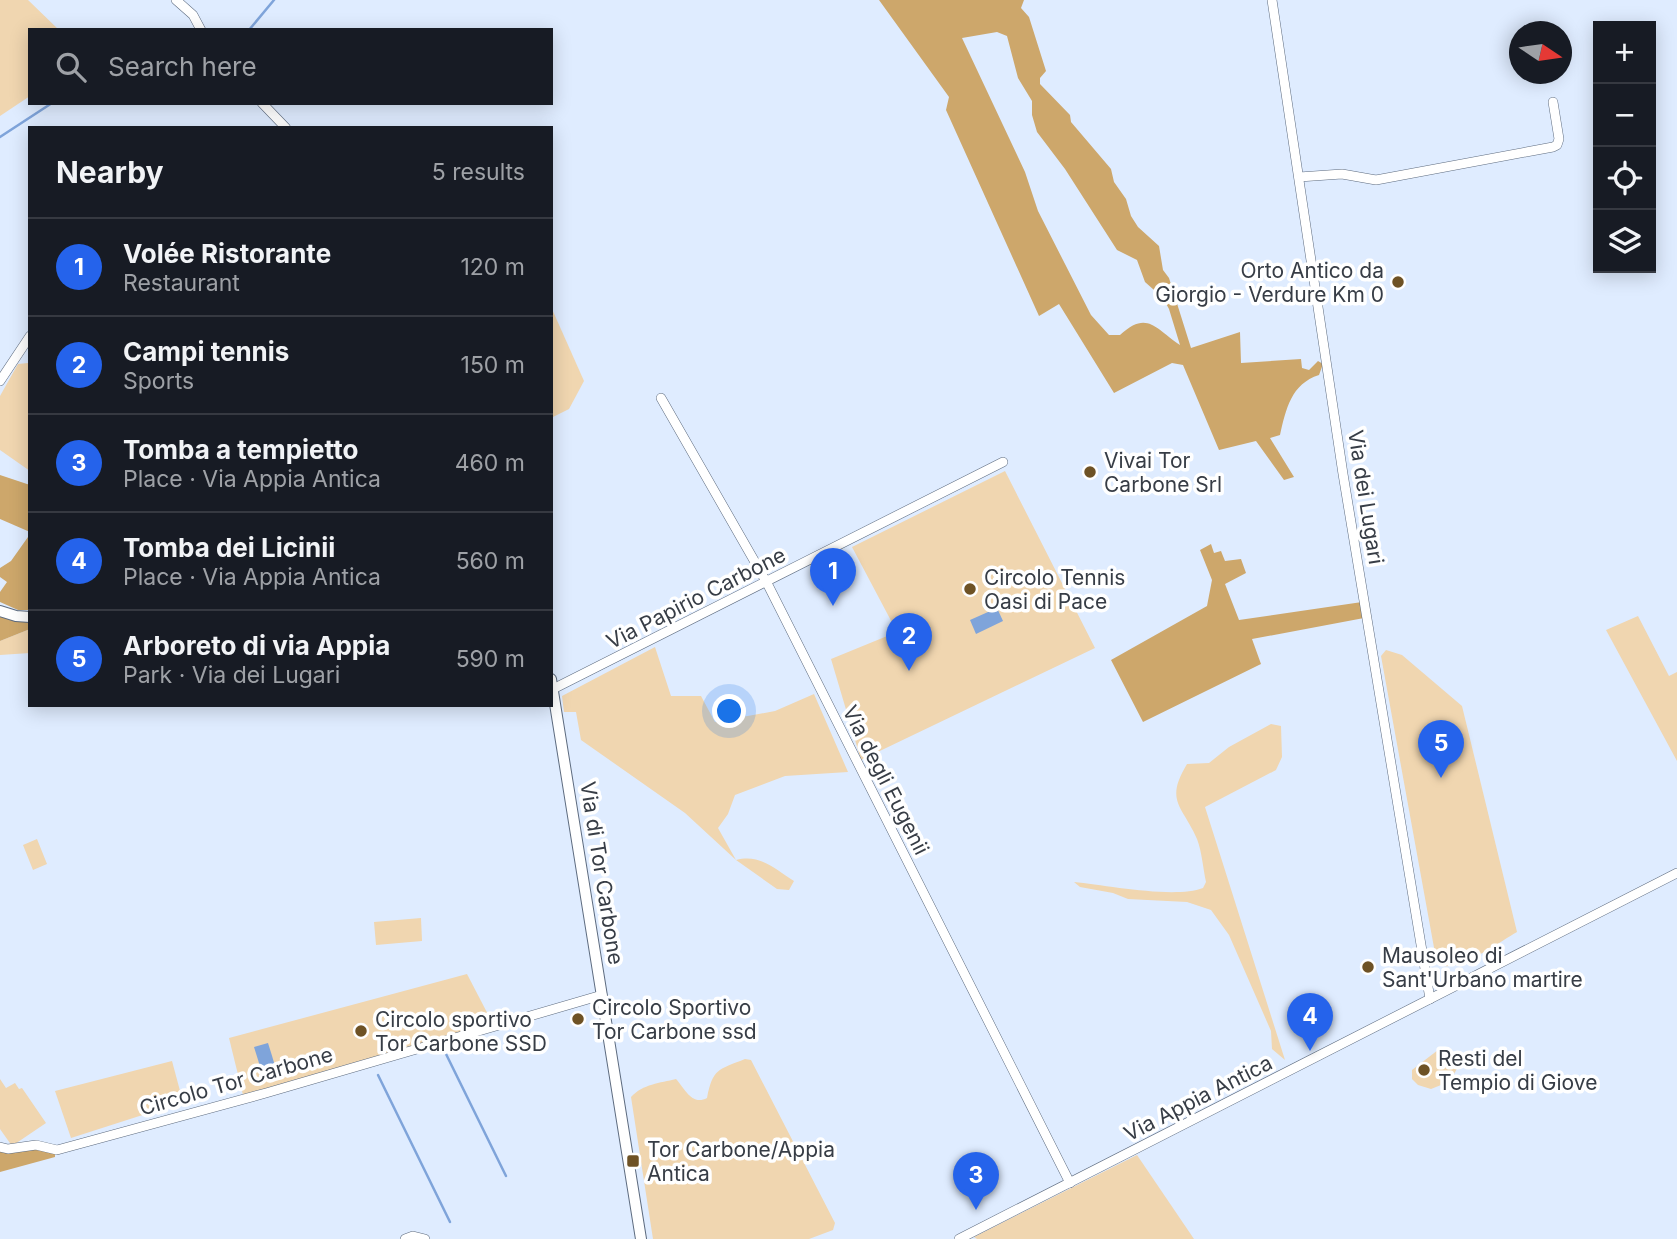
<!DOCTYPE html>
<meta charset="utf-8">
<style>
body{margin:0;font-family:Inter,sans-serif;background:#20242c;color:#f1f3f6}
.controls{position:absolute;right:21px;top:21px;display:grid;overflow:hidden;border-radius:0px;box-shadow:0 4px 18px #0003}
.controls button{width:63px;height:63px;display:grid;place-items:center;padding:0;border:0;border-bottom:2px solid #363941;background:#171b24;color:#f1f3f6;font:35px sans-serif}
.compass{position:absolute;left:1509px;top:21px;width:63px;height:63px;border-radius:50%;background:#171b24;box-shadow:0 4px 18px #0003;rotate:103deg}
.you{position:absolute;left:730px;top:712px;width:24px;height:24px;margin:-18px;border:5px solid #fff;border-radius:50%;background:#1a73e8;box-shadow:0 0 0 10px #1a73e833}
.badge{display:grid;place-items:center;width:46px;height:46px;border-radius:50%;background:#2563eb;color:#fff;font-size:23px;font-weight:700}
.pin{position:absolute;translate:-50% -58px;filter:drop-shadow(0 2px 4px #0008)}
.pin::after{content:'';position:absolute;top:37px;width:24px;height:21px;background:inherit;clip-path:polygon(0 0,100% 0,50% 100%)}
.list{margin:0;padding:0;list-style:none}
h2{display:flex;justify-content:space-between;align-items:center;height:91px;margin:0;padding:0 28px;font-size:30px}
h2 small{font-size:23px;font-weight:400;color:#9ea1a6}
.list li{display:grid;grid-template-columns:46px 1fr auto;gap:21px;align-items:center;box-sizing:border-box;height:98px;padding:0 28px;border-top:2px solid #363941}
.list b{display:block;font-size:26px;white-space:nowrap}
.list p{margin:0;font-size:23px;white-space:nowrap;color:#9ea1a6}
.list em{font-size:23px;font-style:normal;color:#9ea1a6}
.icon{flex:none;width:38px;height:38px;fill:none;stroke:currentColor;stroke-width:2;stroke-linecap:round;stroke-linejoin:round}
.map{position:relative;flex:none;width:1677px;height:1239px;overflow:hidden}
.search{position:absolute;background:#171b24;box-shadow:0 4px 18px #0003;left:28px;top:28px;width:525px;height:77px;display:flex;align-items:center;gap:18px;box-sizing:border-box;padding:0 24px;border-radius:0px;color:#9ea1a6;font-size:26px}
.panel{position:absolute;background:#171b24;box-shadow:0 4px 18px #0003;left:28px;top:126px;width:525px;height:581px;border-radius:0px}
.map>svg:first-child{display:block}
.green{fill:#f0d6b0}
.forest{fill:#cda76b;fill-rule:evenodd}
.water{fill:#7fa4da}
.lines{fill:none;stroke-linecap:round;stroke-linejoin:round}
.stream{stroke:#7fa4da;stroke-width:2.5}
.minor-casing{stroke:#5d6b7f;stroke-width:10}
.major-casing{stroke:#5d6b7f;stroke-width:12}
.minor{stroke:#fff;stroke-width:9}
.major{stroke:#fff;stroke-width:10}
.poi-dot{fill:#6e5225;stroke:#fff;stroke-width:2.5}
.labels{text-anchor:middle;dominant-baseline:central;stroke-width:7;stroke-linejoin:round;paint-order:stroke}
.poi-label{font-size:21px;fill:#373d46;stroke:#fff;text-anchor:start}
.street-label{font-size:21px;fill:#373d46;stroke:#fff}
</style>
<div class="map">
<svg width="1677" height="1239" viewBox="0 0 1677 1239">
<rect width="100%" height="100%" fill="#dfecff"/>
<!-- green -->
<g class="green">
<path d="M0,0h28l31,30h-29v66l-30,20z"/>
<path d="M552,309l32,72 -15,28 -18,9z"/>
<path d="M28,363l2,1v107l-30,-21v-54l18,-32z"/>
<path d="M1005,471l90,177 -234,112 -30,-101 66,-27 -45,-85z"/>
<path d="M1638,616l31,60 8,-4v89l-71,-131z"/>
<path d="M30,629v24l-30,2v-14z"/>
<path d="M655,647l16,49h30l14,26 60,-11 39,-17 34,78 -63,4 -50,19 -7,19 -10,14 18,32c24,-6 38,8 58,21l-5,9 -12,-1 -41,-29 -51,-47 -104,-73 -5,-28h-12l-2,-16z"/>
<path d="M1386,650l16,5 60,51 55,226c-18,10 -61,43 -80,32l-56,-308z"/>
<path d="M1271,724l10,2 1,31 -6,13 -71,37 80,253 -13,-11 -1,-18 -42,-96 -18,-25 -24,-8 -59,-3 -15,-6 -33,-6 -6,-5c32,3 100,17 129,6l3,-6c-3,-14 -4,-30 -9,-43 -14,-33 -33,-37 -10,-75l22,-1 20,-16z"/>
<path d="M37,839l10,25 -14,6 -10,-25z"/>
<path d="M421,918l1,23 -46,4 -2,-23z"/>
<path d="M467,974l26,50 -250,71 -14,-57z"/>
<path d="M1438,1050l9,2 11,14c-5,13 -13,18 -27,23l-13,-4 -6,-6v-9z"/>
<path d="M745,1059l6,1 84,163 -2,7 -24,9h-156l-22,-142c12,-13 29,-14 45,-18 9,10 16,27 31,19 6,-30 11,-28 38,-39z"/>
<path d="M172,1061l11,41 -112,36 -16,-47z"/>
<path d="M0,1079l6,9 9,-5 4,6 3,-1 24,35 -34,23 -12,-17z"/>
<path d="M1137,1155l57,84h-217l-3,-2z"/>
</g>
<!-- forest -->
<g class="forest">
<path d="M879,0h145l-3,8 8,9 17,54 -6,7v6l30,31 1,7 40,47 3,13 12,17 5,17 7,11 21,19 4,24 6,8 22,70 49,-16 1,31 60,-4 1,9 7,2 9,-9 5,3 -4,11c-28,9 -33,34 -39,60l-10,3 24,39 -10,3 -28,-39 -37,9 -36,-85 -11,-2 -58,30 -55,-89 -20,12 -93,-206 3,-13zM997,32l10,4 11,42 14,23v14l5,17 28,37 52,81 20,10 8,22 18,16 6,11 11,36c-25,-17 -33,-35 -60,-10h-11l-18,-20 -53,-104 -13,-39 -63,-134z"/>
<path d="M0,475l30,10v47l-30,-13z"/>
<path d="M28,537l2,2v71h-12l-18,-8v-10l7,-10 -7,-5v-9l11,-7z"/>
<path d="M1211,544l3,9 7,-2 4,10 16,-2 5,14 -21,11 14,36 123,-18 2,16 -112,21 9,25 -118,58 -32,-62 96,-54 5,-26 -12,-30z"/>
<path d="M0,615l30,8v6l-30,12z"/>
<path d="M0,1147l55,1v9l-55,15z"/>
</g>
<!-- water -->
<g class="water">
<path d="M997,608l6,13 -27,13 -6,-14z"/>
<path d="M268,1043l9,29 -14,4 -9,-29z"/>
</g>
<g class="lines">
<!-- stream -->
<g class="stream">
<path d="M249,30l25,-30"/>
<path d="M0,137l52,-34"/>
<path d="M446,1054l60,122"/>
<path d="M378,1075l72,147"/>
</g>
<!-- minor casing -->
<g class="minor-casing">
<g id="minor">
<path d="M176,0l17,15 8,15"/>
<path d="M1272,0l71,474 87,525"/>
<path d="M262,103l24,25"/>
<path d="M1299,177l43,-3 34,6 177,-33 4,-2 2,-6 -6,-37"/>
<path d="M0,381l30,-45"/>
<path d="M661,398l106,185 303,600"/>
<path d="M553,689l450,-227"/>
<path d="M0,1147l8,2 28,-4 21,5 209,-57 336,-98"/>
<path d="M405,1239l8,-3 12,3"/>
<path d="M959,1239l718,-366"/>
</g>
</g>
<!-- major casing -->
<g class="major-casing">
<g id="major">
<path d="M0,611l16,5 14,1"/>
<path d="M551,679l90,560"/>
</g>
</g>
<!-- minor -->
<use href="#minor" class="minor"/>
<!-- major -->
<use href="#major" class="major"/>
</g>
<!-- markers -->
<g class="poi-dot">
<circle cx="1398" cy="282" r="7"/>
<circle cx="1090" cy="472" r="7"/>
<circle cx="970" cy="589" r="7"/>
<circle cx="1368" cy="967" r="7"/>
<circle cx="578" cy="1019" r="7"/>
<circle cx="361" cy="1031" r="7"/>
<circle cx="1424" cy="1070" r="7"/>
<rect x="626" y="1154" width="14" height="14" rx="3.5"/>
</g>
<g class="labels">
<!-- poi labels -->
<g class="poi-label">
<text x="1384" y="270" text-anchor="end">Orto Antico da<tspan x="1384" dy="24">Giorgio - Verdure Km 0</tspan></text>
<text x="1104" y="460">Vivai Tor<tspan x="1104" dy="24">Carbone Srl</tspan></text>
<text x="984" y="577">Circolo Tennis<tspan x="984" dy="24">Oasi di Pace</tspan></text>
<text x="1382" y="955">Mausoleo di<tspan x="1382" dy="24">Sant'Urbano martire</tspan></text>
<text x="592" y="1007">Circolo Sportivo<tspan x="592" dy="24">Tor Carbone ssd</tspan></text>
<text x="375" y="1019">Circolo sportivo<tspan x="375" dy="24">Tor Carbone SSD</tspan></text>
<text x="1438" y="1058">Resti del<tspan x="1438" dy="24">Tempio di Giove</tspan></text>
<text x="647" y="1149">Tor Carbone/Appia<tspan x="647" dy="24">Antica</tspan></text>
</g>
<!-- street labels -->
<g class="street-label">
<text transform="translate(1366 497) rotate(81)">Via dei Lugari</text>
<text transform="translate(696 598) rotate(-27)">Via Papirio Carbone</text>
<text transform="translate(886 780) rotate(63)">Via degli Eugenii</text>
<text transform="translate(602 873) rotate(81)">Via di Tor Carbone</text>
<text transform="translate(236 1081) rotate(-16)">Circolo Tor Carbone</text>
<text transform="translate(1198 1098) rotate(-27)">Via Appia Antica</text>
</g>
</g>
</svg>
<div class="controls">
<button>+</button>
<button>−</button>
<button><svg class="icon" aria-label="locate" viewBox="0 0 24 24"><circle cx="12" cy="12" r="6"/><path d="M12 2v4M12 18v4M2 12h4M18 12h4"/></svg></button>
<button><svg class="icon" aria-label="layers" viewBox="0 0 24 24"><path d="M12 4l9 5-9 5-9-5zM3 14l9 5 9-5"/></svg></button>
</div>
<svg class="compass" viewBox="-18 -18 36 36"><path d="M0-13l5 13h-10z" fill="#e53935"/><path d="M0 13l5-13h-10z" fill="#9ea1a6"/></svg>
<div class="you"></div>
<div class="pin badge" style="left:833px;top:606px">1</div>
<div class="pin badge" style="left:909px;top:671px">2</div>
<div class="pin badge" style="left:976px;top:1210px">3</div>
<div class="pin badge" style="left:1310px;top:1051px">4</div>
<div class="pin badge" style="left:1441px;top:778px">5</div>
<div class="search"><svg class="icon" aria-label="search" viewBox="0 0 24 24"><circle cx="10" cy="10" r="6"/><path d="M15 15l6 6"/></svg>Search here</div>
<section class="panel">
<h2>Nearby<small>5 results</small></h2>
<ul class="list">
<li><span class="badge">1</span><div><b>Volée Ristorante</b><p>Restaurant</p></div><em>120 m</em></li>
<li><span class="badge">2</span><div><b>Campi tennis</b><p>Sports</p></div><em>150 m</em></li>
<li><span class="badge">3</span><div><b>Tomba a tempietto</b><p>Place · Via Appia Antica</p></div><em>460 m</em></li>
<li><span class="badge">4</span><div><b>Tomba dei Licinii</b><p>Place · Via Appia Antica</p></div><em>560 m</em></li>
<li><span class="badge">5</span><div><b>Arboreto di via Appia</b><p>Park · Via dei Lugari</p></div><em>590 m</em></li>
</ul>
</section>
</div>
